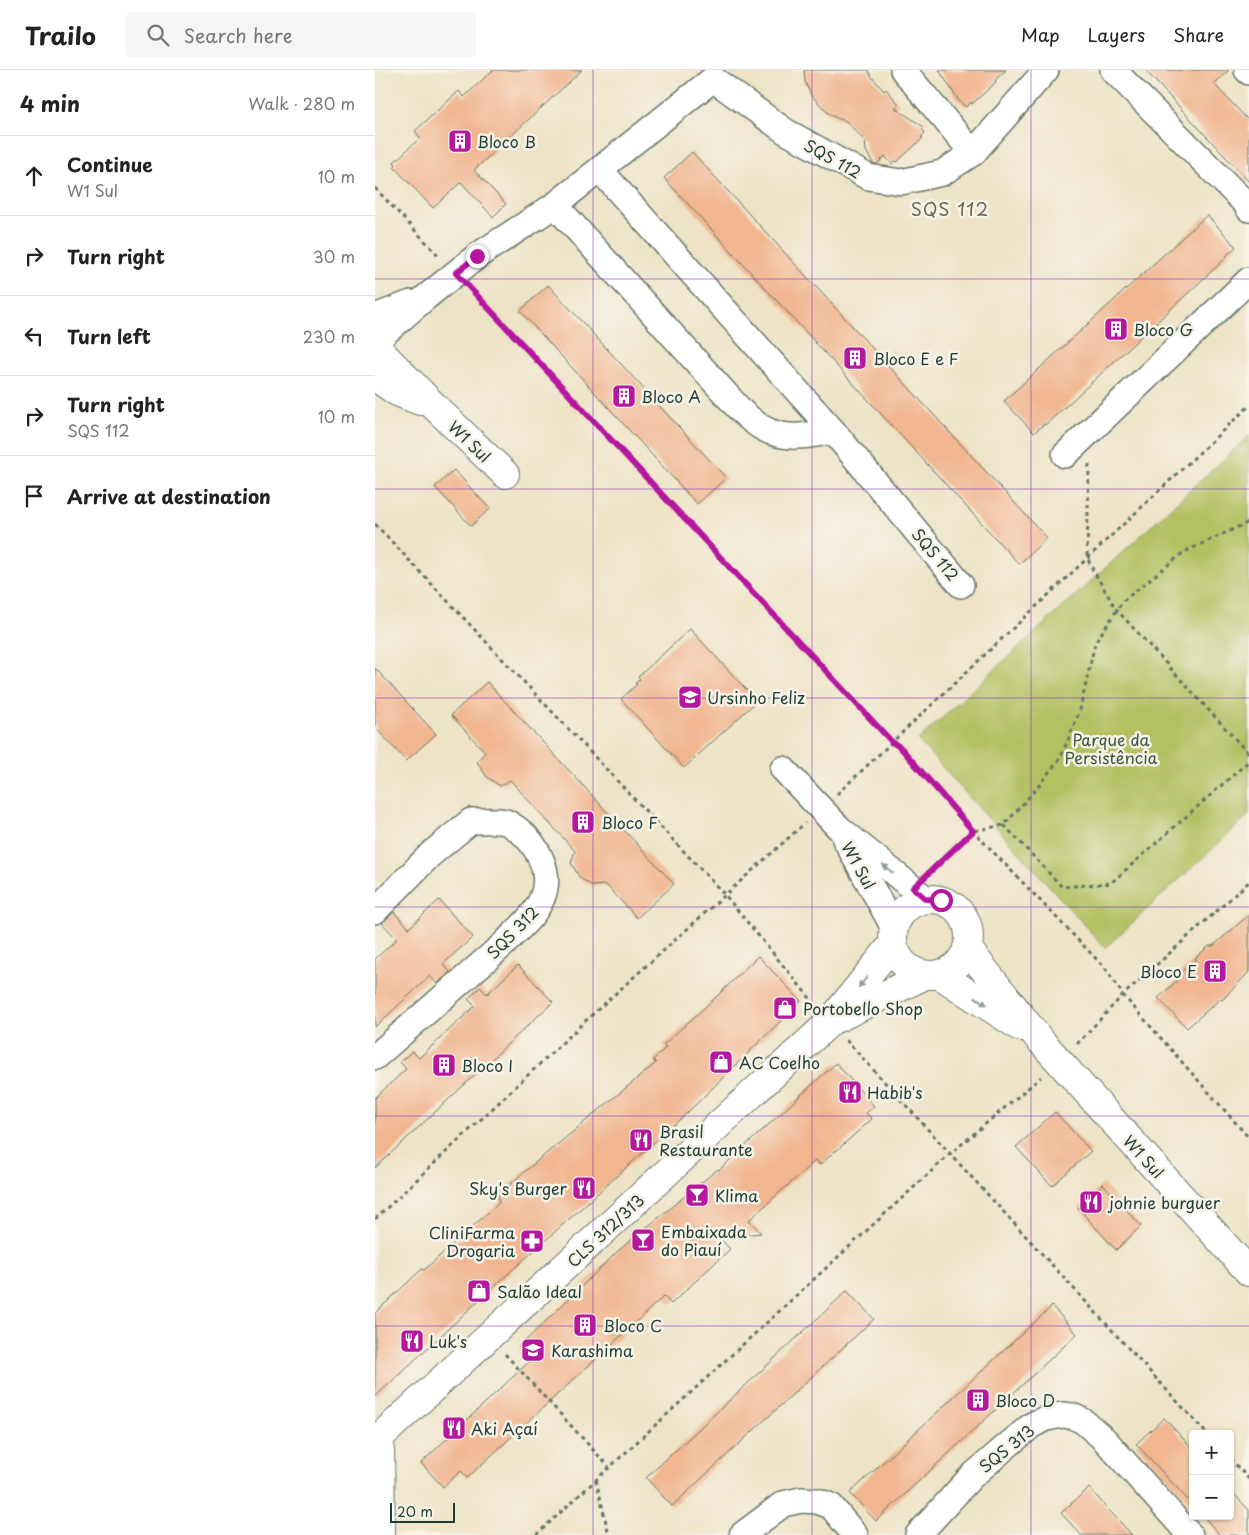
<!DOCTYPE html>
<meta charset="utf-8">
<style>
body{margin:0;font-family:"Playpen Sans",sans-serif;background:#f6f6f6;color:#222}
.controls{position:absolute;right:15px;bottom:15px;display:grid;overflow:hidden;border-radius:5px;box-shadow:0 1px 4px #0004}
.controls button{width:45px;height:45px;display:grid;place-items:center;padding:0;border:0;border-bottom:1px solid #e0e0e0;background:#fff;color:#222;font:25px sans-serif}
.scale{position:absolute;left:15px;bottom:12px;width:65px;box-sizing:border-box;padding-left:5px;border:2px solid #1f3d34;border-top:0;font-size:14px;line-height:18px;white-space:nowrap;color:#1f3d34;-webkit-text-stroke:4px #f7f3e8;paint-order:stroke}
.stop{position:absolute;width:15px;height:15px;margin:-11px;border:4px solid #b5179e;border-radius:50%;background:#fff}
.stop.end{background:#b5179e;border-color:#fff;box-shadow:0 1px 5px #0008}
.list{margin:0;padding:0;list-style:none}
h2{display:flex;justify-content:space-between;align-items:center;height:65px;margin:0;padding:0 20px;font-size:21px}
h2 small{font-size:16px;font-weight:400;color:#767676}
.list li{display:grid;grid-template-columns:32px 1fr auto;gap:15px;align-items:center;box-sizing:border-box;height:80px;padding:0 20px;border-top:1px solid #e0e0e0}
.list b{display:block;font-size:19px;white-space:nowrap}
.list p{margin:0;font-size:16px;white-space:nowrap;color:#767676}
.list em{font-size:16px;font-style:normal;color:#767676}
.icon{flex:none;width:28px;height:28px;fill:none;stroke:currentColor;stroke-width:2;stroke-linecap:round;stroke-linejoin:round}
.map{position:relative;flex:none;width:874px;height:1465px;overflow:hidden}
header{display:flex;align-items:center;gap:30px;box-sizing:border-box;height:70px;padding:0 25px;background:#fff;border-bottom:1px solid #e0e0e0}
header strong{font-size:24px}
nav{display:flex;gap:28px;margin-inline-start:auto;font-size:18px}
.search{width:350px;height:45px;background:#f6f6f6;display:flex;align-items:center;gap:12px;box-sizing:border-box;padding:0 18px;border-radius:5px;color:#767676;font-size:19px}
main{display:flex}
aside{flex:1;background:#fff}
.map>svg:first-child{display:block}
.green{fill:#b4c163;stroke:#6a7f4c}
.building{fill:#f1b58f}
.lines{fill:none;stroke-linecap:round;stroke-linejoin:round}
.minor-casing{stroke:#677767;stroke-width:28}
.tertiary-casing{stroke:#677767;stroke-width:30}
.path{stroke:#677767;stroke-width:3;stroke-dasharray:4 4;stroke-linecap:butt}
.minor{stroke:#fff;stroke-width:25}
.tertiary{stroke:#fff;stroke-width:28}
.oneway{fill:#8f9e9a}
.route{stroke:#b5179e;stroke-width:6}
.grid{fill:none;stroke:#7b2cbf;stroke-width:1;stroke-opacity:0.55}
.labels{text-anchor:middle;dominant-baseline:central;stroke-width:5;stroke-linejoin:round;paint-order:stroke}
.poi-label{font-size:16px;fill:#1f3d34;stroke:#f7f3e8;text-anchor:start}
.street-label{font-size:16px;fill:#1f3d34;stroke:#f7f3e8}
.park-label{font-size:16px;fill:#3d573d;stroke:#f7f3e8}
.neighbourhood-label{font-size:18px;letter-spacing:1px;fill:#686754;stroke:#f7f3e8}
</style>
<header>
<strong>Trailo</strong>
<div class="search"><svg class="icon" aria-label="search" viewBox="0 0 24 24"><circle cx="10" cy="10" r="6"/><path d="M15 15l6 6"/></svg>Search here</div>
<nav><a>Map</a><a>Layers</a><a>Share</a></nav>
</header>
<main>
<aside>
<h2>4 min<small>Walk · 280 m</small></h2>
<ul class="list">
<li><svg class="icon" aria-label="ahead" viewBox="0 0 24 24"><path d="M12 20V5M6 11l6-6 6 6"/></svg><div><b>Continue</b><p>W1 Sul</p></div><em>10 m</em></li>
<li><svg class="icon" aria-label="right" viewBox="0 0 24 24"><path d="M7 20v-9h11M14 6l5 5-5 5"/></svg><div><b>Turn right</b></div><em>30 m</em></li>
<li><svg class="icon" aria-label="left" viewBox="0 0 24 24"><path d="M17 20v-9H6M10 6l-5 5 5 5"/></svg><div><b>Turn left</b></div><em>230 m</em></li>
<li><svg class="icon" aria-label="right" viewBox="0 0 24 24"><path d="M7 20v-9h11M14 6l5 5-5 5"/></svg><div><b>Turn right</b><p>SQS 112</p></div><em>10 m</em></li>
<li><svg class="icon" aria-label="arrive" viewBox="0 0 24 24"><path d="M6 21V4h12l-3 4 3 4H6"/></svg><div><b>Arrive at destination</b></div></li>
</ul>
</aside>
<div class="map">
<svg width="874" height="1465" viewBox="0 0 874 1465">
<rect width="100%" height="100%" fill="#f7f3e8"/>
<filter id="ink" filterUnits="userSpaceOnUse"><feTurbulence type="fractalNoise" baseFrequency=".02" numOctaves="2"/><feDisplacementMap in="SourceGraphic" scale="10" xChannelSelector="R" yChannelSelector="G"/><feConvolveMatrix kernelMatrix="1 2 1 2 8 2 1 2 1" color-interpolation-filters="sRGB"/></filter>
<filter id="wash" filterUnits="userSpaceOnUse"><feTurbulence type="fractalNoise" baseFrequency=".0096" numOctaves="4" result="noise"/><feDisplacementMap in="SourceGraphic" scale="20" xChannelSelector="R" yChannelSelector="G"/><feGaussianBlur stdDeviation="1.12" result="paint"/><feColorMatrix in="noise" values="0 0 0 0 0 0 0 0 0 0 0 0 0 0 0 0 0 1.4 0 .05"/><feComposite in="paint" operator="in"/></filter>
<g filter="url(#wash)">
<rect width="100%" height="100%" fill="#eee3c6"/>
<!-- green -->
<path class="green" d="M874,366v379l-144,133 -187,-208z"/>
<g id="blocks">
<!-- building -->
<g class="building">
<path d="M118,0h89l-108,100 32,34 -13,13 -32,-35 -28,26 -39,-41 2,-2 -2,-3 26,-24 -5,-7 44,-40 5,6z"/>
<path d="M429,0h64l3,6 13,15 2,-2 13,15 -4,4 29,19 -2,2 3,4 -4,4 2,1 -26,24 -2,-1 -3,3 -7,-8 -8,8 -4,-1 -7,-12 -1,-10 -19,-20 -10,-3 -9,-6 -16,-17 -6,-13z"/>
<path d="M564,0h67l-11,10 1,2 -24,22 -1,-2 -5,5 -7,-6z"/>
<path d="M770,0h84l-15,14 35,37v61z"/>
<path d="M317,82l355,386 -28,26 -355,-386z"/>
<path d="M832,145l29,32 -10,9 1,1 -162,150 -20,18 -1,-1 -10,9 -30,-32z"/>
<path d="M173,215l178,193 -29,26 -177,-193z"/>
<path d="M79,400l36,39 -19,17 -36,-39z"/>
<path d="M315,559l67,72 -73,67 -63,-69 16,-15 -2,-1 5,-4 -2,-2z"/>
<path d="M0,598l61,66 -30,27 -31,-34z"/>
<path d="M112,612l187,202 -37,34 -31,-33 -14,1 -12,-8 -9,-15 4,-12 -65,-71 -10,6 -13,-9 -10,-15 8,-10 -34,-37z"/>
<path d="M64,830l34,37 -30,27 7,8 -13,12 -7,-8 -55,51v-68l22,-20 -15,-16 12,-11 15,16z"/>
<path d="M874,845v57l-27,28 -2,-1 -33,29 -29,-30 22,-20 -1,-4 17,-15 -1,-1 14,-12h4z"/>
<path d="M383,886l43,45 -113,111 -210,189 -103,96v-84l47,-44 2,1 75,-67 -1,-8 26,-23 132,-109 -3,-3 13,-13 -3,-2 51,-46z"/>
<path d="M143,895l35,37 -178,166v-70l31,-29 -6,-7 12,-11 7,7 56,-52 -7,-7 12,-12 7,7z"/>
<path d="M461,993l38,43 -8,7 6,6 -36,32h-1l-15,14 -4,-5 -67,60 12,13 -42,4 11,12 -59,55 -7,-8 -197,182 -6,-7 -18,16 -22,-24 110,-103 -12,-13 100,-97 99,-81 1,1z"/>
<path d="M680,1042l36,39 -39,35 -36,-39z"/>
<path d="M728,1114l38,42 -25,24 -38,-42z"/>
<path d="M472,1221l27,28 -202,187 -26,-28z"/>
<path d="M677,1236l25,28 -201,187 -26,-28z"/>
<path d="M789,1348l29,31v56l-57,-61z"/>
<path d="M714,1418l19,21 24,26h-51l-20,-22z"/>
<path d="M855,1420l19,20v25h-29l-17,-19h27z"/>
</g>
</g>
</g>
<g filter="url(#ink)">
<use href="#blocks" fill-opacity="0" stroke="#677767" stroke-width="1"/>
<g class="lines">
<!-- minor casing -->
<g class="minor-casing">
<g id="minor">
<path d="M528,0l70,83"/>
<path d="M738,0l132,133 4,6"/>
<path d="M872,0l2,2"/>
<path d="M225,100l233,261 128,154"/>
<path d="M180,135l187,207c6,5 12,11 19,15 22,14 47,9 72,4"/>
<path d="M0,247l36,-14"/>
<path d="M4,268l46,-40 52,-42 78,-51 158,-126 72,52 83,46 33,5 41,-9 31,-20 73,-83"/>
<path d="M690,385l184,-175"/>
<path d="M408,699l56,59 87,71"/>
<path d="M470,769l49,89"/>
<path d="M0,841l56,-57 40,-33c11,0 24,-1 35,1 3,1 7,4 10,6 21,15 37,45 26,70 -7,18 -24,31 -37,45l-130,114"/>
<path d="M367,1465l41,-31 18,-4 16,1 14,5 24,29"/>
<path d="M543,1465l53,-58 37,-32 24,-20 15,-7 15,-3 10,1 11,5 22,19 85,95"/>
</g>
</g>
<!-- tertiary casing -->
<g class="tertiary-casing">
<g id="tertiary">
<path d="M6,282l55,56 69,66"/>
<path d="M0,307l22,15 23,9"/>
<circle cx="556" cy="867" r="38"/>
<path d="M592,878l73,92 209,232"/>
<path d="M565,905l80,52"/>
<path d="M463,948l87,-43"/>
<path d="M5,1367l450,-415 63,-78"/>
<path d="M5,1367l1,98"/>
</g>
</g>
<!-- path -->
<g class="path">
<path d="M0,118l65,69"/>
<path d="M97,220l420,452 9,6 72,83 133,138 17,26 126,143"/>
<path d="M714,394l-2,93 6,13 23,39 133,145"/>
<path d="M0,454l350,371 89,108"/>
<path d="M462,724l412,-388"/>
<path d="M629,755l58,62 49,-4 138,-122"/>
<path d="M553,803l45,-42 31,-6 32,-36 25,-32 19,-47 15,-67 28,-42 61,-49 65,-30"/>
<path d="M471,970l361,394"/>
<path d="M702,974l46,-49 126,-113"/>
<path d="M0,1149l220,-207 210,-189"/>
<path d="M130,1284l104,113"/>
<path d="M855,1389l19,20"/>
<path d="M221,1410l13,55"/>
<path d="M161,1465l414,-381 91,-77"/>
</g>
<!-- minor -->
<use href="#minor" class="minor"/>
<!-- tertiary -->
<use href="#tertiary" class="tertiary"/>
</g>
<!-- one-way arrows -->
<defs><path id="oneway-solid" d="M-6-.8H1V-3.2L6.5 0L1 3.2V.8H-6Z" transform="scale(1.25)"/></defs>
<g class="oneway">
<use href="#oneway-solid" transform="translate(513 799) rotate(-141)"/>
<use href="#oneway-solid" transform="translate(488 912) rotate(129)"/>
<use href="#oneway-solid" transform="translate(606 931) rotate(33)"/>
</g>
</g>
<g class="lines" filter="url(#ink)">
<!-- route -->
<path class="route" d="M102,186l-21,17 436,469 9,6 72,83 -60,57 13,11 15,1"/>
</g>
<!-- grid -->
<path class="grid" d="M218,0v1465M437,0v1465M656,0v1465M0,209h874M0,419h874M0,628h874M0,837h874M0,1046h874M0,1256h874"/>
<!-- icons -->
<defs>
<g id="building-square" transform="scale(1.25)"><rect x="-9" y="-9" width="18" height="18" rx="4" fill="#b5179e" stroke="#f7f3e8"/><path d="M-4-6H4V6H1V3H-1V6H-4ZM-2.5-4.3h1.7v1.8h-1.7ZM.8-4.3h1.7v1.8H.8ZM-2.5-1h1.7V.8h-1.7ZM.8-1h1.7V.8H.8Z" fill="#fff"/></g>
<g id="school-square" transform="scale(1.25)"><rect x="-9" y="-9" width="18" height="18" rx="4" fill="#b5179e" stroke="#f7f3e8"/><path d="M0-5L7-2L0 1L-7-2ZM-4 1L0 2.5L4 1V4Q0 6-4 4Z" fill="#fff"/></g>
<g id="shop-square" transform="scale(1.25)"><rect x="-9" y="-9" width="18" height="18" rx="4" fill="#b5179e" stroke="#f7f3e8"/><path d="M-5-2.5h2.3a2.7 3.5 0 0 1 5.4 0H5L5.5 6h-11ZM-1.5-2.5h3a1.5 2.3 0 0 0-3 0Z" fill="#fff"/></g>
<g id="restaurant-square" transform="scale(1.25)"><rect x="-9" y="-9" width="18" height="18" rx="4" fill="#b5179e" stroke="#f7f3e8"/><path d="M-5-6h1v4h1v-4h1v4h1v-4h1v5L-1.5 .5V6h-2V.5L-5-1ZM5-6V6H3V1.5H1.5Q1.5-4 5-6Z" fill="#fff"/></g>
<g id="bar-square" transform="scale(1.25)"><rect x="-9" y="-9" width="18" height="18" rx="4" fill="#b5179e" stroke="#f7f3e8"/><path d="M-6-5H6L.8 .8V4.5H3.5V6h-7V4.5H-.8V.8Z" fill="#fff"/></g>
<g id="pharmacy-square" transform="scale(1.25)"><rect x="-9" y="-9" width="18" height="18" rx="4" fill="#b5179e" stroke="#f7f3e8"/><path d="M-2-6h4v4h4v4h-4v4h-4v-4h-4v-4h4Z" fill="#fff"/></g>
</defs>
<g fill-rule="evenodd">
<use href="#building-square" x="85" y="71"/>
<use href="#building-square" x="741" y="259"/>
<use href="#building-square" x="480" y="288"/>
<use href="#building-square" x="249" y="326"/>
<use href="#school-square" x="315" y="627"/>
<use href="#building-square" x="208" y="752"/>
<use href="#building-square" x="840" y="901"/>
<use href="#shop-square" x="410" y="938"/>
<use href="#shop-square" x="346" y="992"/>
<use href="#building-square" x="69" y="995"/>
<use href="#restaurant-square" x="475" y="1022"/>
<use href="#restaurant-square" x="266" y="1070"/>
<use href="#restaurant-square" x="209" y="1118"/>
<use href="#bar-square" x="322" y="1125"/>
<use href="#restaurant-square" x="716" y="1132"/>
<use href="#bar-square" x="268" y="1170"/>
<use href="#pharmacy-square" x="157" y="1171"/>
<use href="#shop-square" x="104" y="1221"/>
<use href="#building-square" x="210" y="1255"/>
<use href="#restaurant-square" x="37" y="1271"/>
<use href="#school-square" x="158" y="1280"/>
<use href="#building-square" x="603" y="1330"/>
<use href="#restaurant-square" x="79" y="1358"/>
</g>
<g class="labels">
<!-- poi labels -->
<g class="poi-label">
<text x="102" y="71">Bloco B</text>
<text x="758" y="259">Bloco G</text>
<text x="498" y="288">Bloco E e F</text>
<text x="266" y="326">Bloco A</text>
<text x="332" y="627">Ursinho Feliz</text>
<text x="226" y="752">Bloco F</text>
<text x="822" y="901" text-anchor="end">Bloco E</text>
<text x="428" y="938">Portobello Shop</text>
<text x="364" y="992">AC Coelho</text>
<text x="86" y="995">Bloco I</text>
<text x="492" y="1022">Habib's</text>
<text x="284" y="1061">Brasil<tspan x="284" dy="18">Restaurante</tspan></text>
<text x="192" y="1118" text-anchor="end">Sky's Burger</text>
<text x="340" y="1125">Klima</text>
<text x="734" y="1132">johnie burguer</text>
<text x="286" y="1161">Embaixada<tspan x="286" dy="18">do Piauí</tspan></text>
<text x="140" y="1162" text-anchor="end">CliniFarma<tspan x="140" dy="18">Drogaria</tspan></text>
<text x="122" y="1221">Salão Ideal</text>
<text x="228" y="1255">Bloco C</text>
<text x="54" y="1271">Luk's</text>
<text x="176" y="1280">Karashima</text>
<text x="620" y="1330">Bloco D</text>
<text x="96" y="1358">Aki Açaí</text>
</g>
<!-- street labels -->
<g class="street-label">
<text transform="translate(458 88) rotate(29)">SQS 112</text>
<text transform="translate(95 371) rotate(44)">W1 Sul</text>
<text transform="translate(561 484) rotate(50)">SQS 112</text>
<text transform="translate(484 795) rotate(61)">W1 Sul</text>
<text transform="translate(137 862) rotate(-46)">SQS 312</text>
<text transform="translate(769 1086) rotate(48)">W1 Sul</text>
<text transform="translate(230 1160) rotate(-43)">CLS 312/313</text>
<text transform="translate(631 1378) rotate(-39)">SQS 313</text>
</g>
<!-- park labels -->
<g class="park-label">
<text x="736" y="669">Parque da<tspan x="736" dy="18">Persistência</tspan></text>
</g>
<!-- neighbourhood labels -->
<g class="neighbourhood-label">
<text x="575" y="138">SQS 112</text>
</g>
</g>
</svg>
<div class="controls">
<button>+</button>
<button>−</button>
</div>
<div class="scale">20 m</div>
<div class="stop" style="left:566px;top:830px"></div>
<div class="stop end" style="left:102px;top:186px"></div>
</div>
</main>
